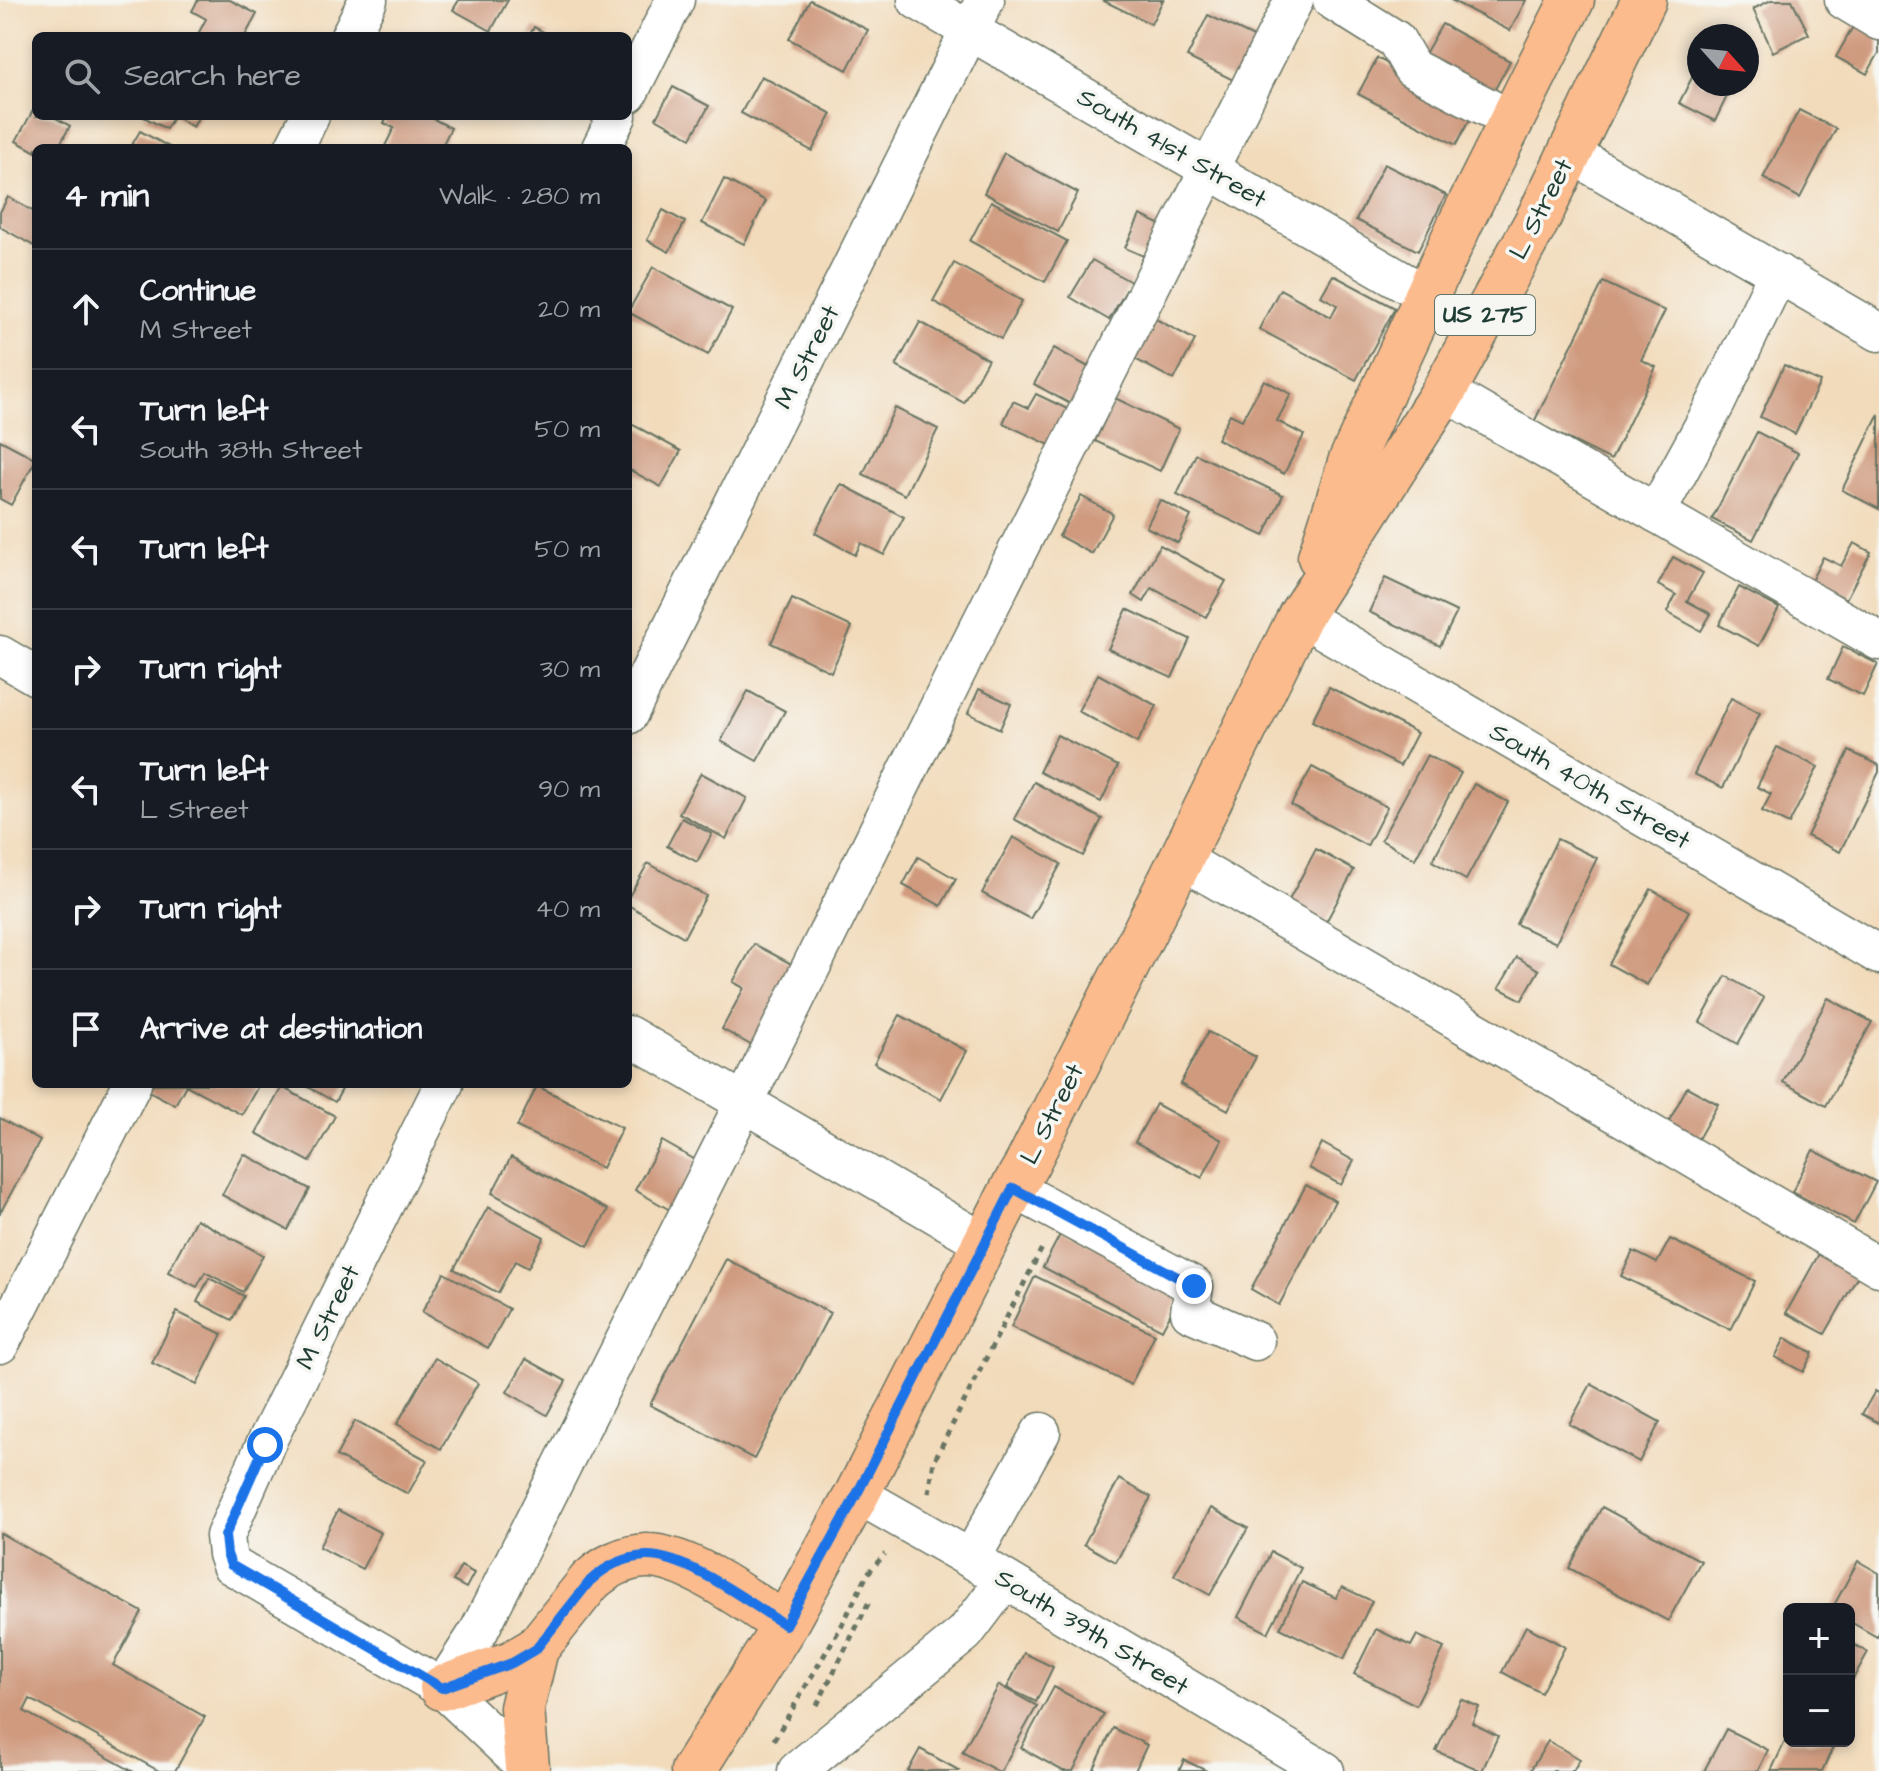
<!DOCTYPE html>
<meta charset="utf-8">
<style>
body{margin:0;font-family:"Architects Daughter",sans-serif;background:#20242c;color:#f1f3f6}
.controls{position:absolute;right:24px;bottom:24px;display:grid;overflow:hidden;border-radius:12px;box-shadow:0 4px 12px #0003}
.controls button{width:72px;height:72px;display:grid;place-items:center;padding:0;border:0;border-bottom:2px solid #363941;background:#171b24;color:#f1f3f6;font:40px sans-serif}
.compass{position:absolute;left:1687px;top:24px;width:72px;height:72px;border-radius:50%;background:#171b24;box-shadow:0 4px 12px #0003;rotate:117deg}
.stop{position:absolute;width:24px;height:24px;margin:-18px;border:6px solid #1a73e8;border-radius:50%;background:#fff}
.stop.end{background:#1a73e8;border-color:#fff;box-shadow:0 2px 8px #0008}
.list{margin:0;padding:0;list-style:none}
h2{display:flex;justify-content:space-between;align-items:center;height:104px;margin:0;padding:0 32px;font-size:34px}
h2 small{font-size:26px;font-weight:400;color:#9ea1a6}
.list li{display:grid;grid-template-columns:52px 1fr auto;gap:24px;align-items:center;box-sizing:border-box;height:120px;padding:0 32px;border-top:2px solid #363941}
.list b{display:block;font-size:30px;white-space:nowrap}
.list p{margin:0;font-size:26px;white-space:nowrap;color:#9ea1a6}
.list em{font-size:26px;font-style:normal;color:#9ea1a6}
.icon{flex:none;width:44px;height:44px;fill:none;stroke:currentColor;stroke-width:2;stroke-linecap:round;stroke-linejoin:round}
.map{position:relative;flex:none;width:1879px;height:1771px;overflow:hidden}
.search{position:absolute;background:#171b24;box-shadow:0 4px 12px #0003;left:32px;top:32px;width:600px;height:88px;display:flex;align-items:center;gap:20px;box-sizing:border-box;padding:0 28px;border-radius:12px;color:#9ea1a6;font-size:30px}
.panel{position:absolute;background:#171b24;box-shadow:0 4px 12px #0003;left:32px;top:144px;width:600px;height:944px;border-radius:12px}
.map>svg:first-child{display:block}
.building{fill:#cf9a7e}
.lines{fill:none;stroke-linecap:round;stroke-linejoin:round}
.minor-casing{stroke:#697463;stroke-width:41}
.major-casing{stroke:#697463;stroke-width:47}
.path{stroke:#697463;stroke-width:5;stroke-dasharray:6 6;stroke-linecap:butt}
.minor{stroke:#fff;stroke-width:38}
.major{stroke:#fbbb8d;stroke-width:44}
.route{stroke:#1a73e8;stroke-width:10}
.labels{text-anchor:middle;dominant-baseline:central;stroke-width:7;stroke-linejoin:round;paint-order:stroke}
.shield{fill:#f6f6f2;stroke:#60746d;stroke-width:2}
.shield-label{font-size:24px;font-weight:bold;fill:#1f3d34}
.street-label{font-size:26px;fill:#1f3d34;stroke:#f6f6f2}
</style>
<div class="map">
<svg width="1879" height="1771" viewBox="0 0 1879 1771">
<rect width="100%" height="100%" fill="#f6f6f2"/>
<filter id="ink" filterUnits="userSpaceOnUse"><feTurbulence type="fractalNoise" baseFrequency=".0125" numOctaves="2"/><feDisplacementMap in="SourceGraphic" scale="16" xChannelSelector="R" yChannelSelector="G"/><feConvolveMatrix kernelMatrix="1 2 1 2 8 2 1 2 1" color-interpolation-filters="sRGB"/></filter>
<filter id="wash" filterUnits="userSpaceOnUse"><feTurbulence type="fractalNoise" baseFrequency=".006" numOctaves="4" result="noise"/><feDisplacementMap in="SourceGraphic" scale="32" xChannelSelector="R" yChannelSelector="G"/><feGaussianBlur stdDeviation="1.8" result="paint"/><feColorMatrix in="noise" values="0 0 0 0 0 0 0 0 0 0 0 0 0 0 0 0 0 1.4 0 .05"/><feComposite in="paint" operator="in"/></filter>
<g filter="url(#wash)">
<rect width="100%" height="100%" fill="#f2dbbb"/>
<g id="blocks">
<!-- building -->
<g class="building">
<path d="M198,0h32l27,14 -12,22h-48l9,-17 -14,-8z"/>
<path d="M459,0h49l-17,31 -38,-21z"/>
<path d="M810,0l58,30 -21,40 -58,-31z"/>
<path d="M1102,0h61l-12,24z"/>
<path d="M1451,0h75l-16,31z"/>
<path d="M1771,0h21l17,34 -36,18 -20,-43z"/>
<path d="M1208,15l50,24 -21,43 -50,-25z"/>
<path d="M1855,23l24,13v17l-12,21 -31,-17z"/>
<path d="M1442,24l68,37 -19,36 -69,-38z"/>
<path d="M534,27l17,9h-22z"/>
<path d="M1377,58l98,52 -19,35 -98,-51z"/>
<path d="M1699,64v20h34l-18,37 -36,-18z"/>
<path d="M761,76l71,38 -20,37 -71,-38z"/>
<path d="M673,87l36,19 -18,32 -35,-20z"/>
<path d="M36,105v11h16l18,10 -12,22h-22v4l-20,-11z"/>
<path d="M1799,110l37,19 -36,69 -37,-20z"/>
<path d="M142,116h57l-6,11 -19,-11 -8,13z"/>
<path d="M387,116h41l23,12 -10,20h-57l10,-20 -10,-5z"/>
<path d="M140,131l31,17h-41z"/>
<path d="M1004,153l74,40 -20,39 -74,-39z"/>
<path d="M1384,164l62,31 -28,56 -62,-31z"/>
<path d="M724,179l42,22 -22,43 -42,-21z"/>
<path d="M8,197l28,16v34l-36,-20v-15z"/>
<path d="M991,201l76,40 -22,41 -75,-41z"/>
<path d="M663,210l22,12 -16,30 -22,-12z"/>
<path d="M1140,215l30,14 -15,32 -30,-13z"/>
<path d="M1092,260l39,22 -22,38 -39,-23z"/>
<path d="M954,263l68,38 -21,38 -68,-38z"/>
<path d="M653,267l79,43 -24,45 -80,-43z"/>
<path d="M1333,275l62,33 -39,72 -97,-51 21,-40 51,28 6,-12 -16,-9z"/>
<path d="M1603,282l62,29 -24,49 15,7 -45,93 -77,-38z"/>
<path d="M1156,319l39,21 -21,40 -39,-21z"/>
<path d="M920,322l68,37 -24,44 -68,-37z"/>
<path d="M1054,348l38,21 -20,36 -38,-21z"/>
<path d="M1784,365l36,17 -25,52 -35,-17z"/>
<path d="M1264,380l27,14 -14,27 27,14 -20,39 -67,-35 13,-25 12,6z"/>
<path d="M1036,394l42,20 -18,36 -57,-27 10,-22 15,7z"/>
<path d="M1115,398l64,31 -19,42 -65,-30z"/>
<path d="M895,408l43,21 -33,66 -42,-21z"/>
<path d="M1879,414v95l-37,-19z"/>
<path d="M628,422l53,29 -20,36 -33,-18z"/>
<path d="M1757,432l41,21 -45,87 -41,-21z"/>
<path d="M0,440l36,19 -25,46 -11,-6z"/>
<path d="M1196,454l87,41 -19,41 -87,-41z"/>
<path d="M841,484l63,33 -20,38 -23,-12 -6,12 -40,-22z"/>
<path d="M1081,496l32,18 -21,40 -33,-18z"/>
<path d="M1160,500l31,16 -13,27 -32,-16z"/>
<path d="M1854,543l17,9 -25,47 -35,-18 12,-24 18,9z"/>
<path d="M1160,545l66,36 -20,36 -54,-29 -8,14 -11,-7z"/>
<path d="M1673,557l30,16 -16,28 24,13 -10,17 -34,-19 9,-17 -18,-10z"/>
<path d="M1385,578l72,34 -17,34 -71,-34z"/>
<path d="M1739,587l40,21 -20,38 -40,-21z"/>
<path d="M792,599l60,28 -21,45 -60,-29z"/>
<path d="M1127,609l63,30 -18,39 -64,-29z"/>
<path d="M1843,647l35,17 -15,32 -35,-17z"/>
<path d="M1098,674l59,32 -20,37 -59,-32z"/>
<path d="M1329,687l88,46 -17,33 -88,-45z"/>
<path d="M979,689l32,15 -11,25 -32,-16z"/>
<path d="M748,691l37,20 -28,50 -36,-20z"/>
<path d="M1731,698l29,15 -37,75 -29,-14z"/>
<path d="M1057,735l61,31 -17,36 -62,-30z"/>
<path d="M1777,747l41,20 -29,57 -27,-13 9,-17 -14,-7z"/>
<path d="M1849,751l30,14v7l-39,80 -33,-16z"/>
<path d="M1427,755l34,18 -46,86 -34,-19z"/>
<path d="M1312,767l75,40 -20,39 -76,-41z"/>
<path d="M701,773l46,25 -21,41 -47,-26z"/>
<path d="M1034,782l68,37 -19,37 -69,-37z"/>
<path d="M1474,784l34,18 -42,78 -34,-19z"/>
<path d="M682,818l30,16 -15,28 -30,-16z"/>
<path d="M1013,837l48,27 -31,55 -48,-26z"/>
<path d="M1557,839l40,19 -41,85 -40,-19z"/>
<path d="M1316,849l38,21 -28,52 -38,-20z"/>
<path d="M918,857l38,22 -15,27 -38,-21z"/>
<path d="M648,863l58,33 -22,41 -56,-32v-7z"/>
<path d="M1651,889l38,22 -42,74 -38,-21z"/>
<path d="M754,944l47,25 -43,80 -36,-20 22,-41 -11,-6z"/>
<path d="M1517,957l22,13 -17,30 -23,-12z"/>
<path d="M1726,976l38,22 -26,46 -38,-22z"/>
<path d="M1828,998l44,24 -46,84 -43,-24z"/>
<path d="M900,1015l67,36 -26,48 -67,-36z"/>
<path d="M1208,1032l48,25 -28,53 -48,-26z"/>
<path d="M153,1084h101l4,2 -16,29 -56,-30 -11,20 -26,-14z"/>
<path d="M303,1084h42l-10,18z"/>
<path d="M537,1086l85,42 -20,40 -85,-41z"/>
<path d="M282,1087l53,29 -25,46 -54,-29z"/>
<path d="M1687,1087l31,17 -20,35 -30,-16z"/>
<path d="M1156,1104l66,36 -20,38 -67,-36z"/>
<path d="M0,1118l40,23 -40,72z"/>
<path d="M662,1141l35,20 -27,49 -35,-20z"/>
<path d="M1322,1143l32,18 -13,24 -32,-17z"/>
<path d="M1813,1150l63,32 -22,42 -62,-32z"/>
<path d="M244,1154l66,35 -22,41 -66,-35z"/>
<path d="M511,1157l97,53 -20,36 -96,-53z"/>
<path d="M1306,1185l29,16 -56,104 -28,-16z"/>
<path d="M488,1207l56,30 -16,31 -13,-7 -17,32 -44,-24z"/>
<path d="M196,1219l67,36 -20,37 -38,-20 -8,15 -29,-15z"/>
<path d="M1063,1229l119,63 -20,38 -119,-63z"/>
<path d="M1670,1239l85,42 -24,49 -110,-54 12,-25 24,12z"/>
<path d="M1820,1252l39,22 -34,60 -39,-21z"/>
<path d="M726,1259l104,54 -76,146 -104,-54z"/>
<path d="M444,1273l65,36 -21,39 -66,-36z"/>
<path d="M1035,1276l120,58 -24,51 -120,-58z"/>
<path d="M209,1278l35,18 -12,24 -35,-18z"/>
<path d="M177,1312l45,22 -25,51 -45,-22z"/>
<path d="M1785,1338l28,15 -10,19 -28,-15z"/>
<path d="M435,1358l43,25 -37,66 -44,-25z"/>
<path d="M526,1359l40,22 -19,34 -40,-23z"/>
<path d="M1591,1384l69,38 -21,40 -70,-38z"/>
<path d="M1875,1391l4,2v30l-17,-9z"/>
<path d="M355,1421l72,39 -19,34 -72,-38z"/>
<path d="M1119,1479l32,18 -35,65 -32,-18z"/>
<path d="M1602,1507l99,54 -33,60 -99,-53z"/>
<path d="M1211,1508l37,20 -38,67 -36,-20z"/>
<path d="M338,1510l43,23 -19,36 -43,-22z"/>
<path d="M0,1533l142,79 -29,53 92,52 -30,54h-16l-129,-72 -6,12 108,60h-132z"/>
<path d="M1271,1552l30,16 -33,65 -30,-16z"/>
<path d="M1858,1561l21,12v60l-2,4 -28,-16v-12h-17z"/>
<path d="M461,1566l13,7 -8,15 -13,-7z"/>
<path d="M1302,1582l34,16 6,-11 30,14 -28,58 -64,-31z"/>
<path d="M1526,1626l39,21 -24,46 -39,-21z"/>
<path d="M1376,1629l35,17 6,-11 27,13 -28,57 -62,-31z"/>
<path d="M1849,1642l19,10 -19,34z"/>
<path d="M1024,1653l29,14 -17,35 -29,-14z"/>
<path d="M999,1685l38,21 -36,65h-4l-35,-19z"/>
<path d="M1054,1687l50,27 -31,57h-10l-42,-23z"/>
<path d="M1461,1699l18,8 -7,16 26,13 -16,35 -46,-20z"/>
<path d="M1113,1728l34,17 -12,26h-42z"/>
<path d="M1726,1729l42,21 -10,21h-54z"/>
<path d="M1789,1733v8h47l-14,30h-51z"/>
<path d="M1548,1741l32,18 -7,12h-43z"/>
<path d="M920,1749l40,22h-52z"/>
<path d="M1184,1760l23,11h-28z"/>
</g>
</g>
</g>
<g filter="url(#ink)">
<use href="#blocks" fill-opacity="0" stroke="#697463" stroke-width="2"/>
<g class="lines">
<!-- minor casing -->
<g class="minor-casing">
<g id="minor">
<path d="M917,0l511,296"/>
<path d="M1332,0l64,40 16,28 100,52"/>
<path d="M1844,0l35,21"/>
<path d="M350,36l18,-36"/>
<path d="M628,94l47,-94"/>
<path d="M294,148l16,-32"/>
<path d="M601,148l16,-32"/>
<path d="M1570,153l309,179"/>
<path d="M1444,391l435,250"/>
<path d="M1656,513l60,-110 62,-130"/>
<path d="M1300,616l579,339"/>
<path d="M0,655l36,21"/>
<path d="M628,715l357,-715"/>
<path d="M1181,859l698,408"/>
<path d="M628,1035l357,208"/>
<path d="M444,1084l-179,361 -40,91 2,18 4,11 211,123 88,83"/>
<path d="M1013,1188l181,98 -4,26 65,29"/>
<path d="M0,1344l132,-260"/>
<path d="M857,1494l114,65 354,212"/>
<path d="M971,1559l70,-127"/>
<path d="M442,1688l37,-57 265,-528 211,-428 339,-675"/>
<path d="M797,1771l168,-138 40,-53"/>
</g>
</g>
<!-- major casing -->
<g class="major-casing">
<g id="major">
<path d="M1320,557l31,-97 110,-238 111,-222"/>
<path d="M442,1688l70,-25 24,-14 54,-68c15,-14 35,-24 56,-25 42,-1 104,47 139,69"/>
<path d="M527,1767l-5,-59 14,-59"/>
<path d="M693,1771l92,-146 72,-131 156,-306 14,-24 154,-305 119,-243 144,-225 94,-172 106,-219"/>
</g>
</g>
<!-- path -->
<g class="path">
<path d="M929,1493l5,-32 109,-215"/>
<path d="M817,1705l52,-103"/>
<path d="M774,1740l68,-115 26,-52 17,-19"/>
</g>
<!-- minor -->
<use href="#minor" class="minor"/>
<!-- major -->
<use href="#major" class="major"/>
</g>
</g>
<g class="lines" filter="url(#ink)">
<!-- route -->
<path class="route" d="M265,1445l-40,91 2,18 4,11 211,123 70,-25 24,-14 54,-68c15,-14 35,-24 56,-25 41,-1 104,47 139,69l72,-131 156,-306 181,98"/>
</g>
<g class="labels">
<!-- shield labels -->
<rect class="shield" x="1435" y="295" width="100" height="40" rx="6"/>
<g class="shield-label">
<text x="1485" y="315">US 275</text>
</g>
<!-- street labels -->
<g class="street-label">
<text transform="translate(1172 148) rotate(30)">South 41st Street</text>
<text transform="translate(1541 209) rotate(-63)">L Street</text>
<text transform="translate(807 357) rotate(-63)">M Street</text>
<text transform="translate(1590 786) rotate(30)">South 40th Street</text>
<text transform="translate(1052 1114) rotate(-63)">L Street</text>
<text transform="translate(328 1317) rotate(-64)">M Street</text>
<text transform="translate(1092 1632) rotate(31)">South 39th Street</text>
</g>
</g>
</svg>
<div class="controls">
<button>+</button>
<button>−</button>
</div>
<svg class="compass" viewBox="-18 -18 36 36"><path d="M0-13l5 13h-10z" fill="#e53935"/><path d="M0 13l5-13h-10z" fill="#9ea1a6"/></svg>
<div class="stop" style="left:265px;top:1445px"></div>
<div class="stop end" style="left:1194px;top:1286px"></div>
<div class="search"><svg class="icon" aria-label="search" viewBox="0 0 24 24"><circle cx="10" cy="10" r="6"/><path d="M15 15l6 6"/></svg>Search here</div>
<section class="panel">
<h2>4 min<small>Walk · 280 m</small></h2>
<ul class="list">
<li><svg class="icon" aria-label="ahead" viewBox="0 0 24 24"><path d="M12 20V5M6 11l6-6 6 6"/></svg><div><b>Continue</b><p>M Street</p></div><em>20 m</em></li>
<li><svg class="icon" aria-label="left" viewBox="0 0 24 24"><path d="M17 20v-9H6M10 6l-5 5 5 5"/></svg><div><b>Turn left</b><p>South 38th Street</p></div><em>50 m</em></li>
<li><svg class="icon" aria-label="left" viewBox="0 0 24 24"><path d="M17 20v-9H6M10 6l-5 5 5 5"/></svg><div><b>Turn left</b></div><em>50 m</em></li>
<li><svg class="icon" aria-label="right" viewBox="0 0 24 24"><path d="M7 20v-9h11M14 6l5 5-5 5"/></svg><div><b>Turn right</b></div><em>30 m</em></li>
<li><svg class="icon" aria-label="left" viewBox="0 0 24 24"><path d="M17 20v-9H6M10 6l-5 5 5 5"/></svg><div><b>Turn left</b><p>L Street</p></div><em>90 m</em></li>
<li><svg class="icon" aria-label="right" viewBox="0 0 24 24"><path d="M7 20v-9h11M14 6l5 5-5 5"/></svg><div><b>Turn right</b></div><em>40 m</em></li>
<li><svg class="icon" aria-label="arrive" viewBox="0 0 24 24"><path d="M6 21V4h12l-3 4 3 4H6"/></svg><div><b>Arrive at destination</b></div></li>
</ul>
</section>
</div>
